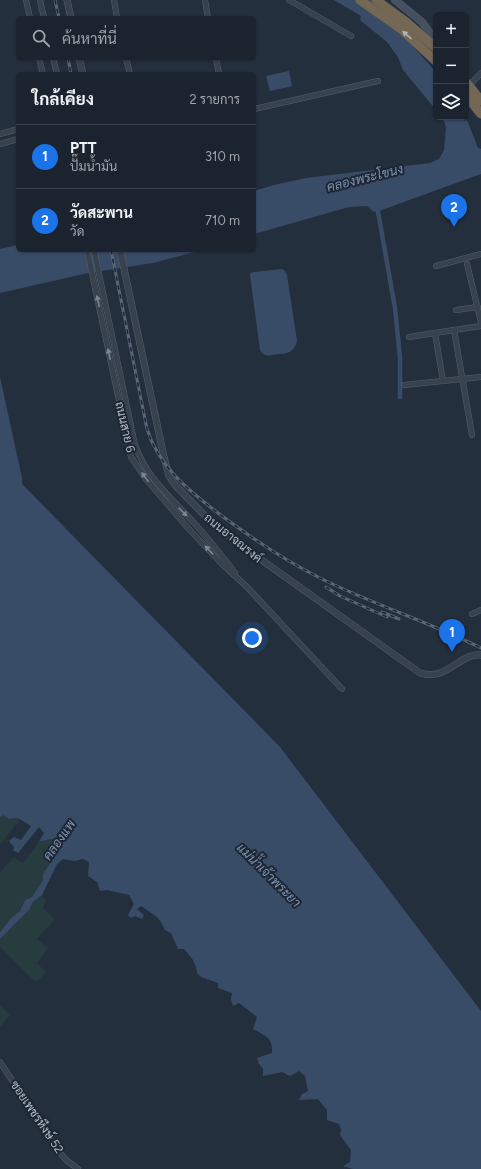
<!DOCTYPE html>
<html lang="th">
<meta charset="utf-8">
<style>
body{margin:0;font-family:Figtree,Sarabun,sans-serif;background:#282f3a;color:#f1f3f6}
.controls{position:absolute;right:12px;top:12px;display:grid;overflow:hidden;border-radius:6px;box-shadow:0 1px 3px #0004}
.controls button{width:36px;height:36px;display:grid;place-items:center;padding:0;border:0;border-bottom:1px solid #39404a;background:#1b232e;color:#f1f3f6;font:20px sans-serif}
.you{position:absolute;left:252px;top:638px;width:14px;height:14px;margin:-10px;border:3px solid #fff;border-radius:50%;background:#1a73e8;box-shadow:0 0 0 6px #1a73e833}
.badge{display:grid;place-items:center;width:26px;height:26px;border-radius:50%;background:#1a73e8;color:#fff;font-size:13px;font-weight:700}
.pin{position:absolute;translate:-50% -33px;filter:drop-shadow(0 1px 2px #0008)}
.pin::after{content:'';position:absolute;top:21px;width:14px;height:12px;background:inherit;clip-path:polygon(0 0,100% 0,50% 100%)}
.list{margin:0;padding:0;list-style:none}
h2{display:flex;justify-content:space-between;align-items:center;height:52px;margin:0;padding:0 16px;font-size:17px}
h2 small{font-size:13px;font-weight:400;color:#a0a4aa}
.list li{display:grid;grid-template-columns:26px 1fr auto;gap:12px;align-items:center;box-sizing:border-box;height:64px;padding:0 16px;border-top:1px solid #39404a}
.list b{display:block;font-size:15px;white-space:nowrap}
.list p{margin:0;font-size:13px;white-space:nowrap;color:#a0a4aa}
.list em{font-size:13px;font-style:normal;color:#a0a4aa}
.icon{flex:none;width:22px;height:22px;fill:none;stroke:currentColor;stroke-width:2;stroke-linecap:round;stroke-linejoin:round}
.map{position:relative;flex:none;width:481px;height:1169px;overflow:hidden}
.search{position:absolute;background:#1b232e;box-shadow:0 1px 3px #0004;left:16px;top:16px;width:240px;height:44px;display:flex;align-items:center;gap:10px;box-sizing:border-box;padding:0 14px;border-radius:6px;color:#a0a4aa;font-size:15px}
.panel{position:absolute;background:#1b232e;box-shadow:0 1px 3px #0004;left:16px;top:72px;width:240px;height:180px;border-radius:6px}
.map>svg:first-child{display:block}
.green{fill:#263c3f}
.water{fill:#394c67}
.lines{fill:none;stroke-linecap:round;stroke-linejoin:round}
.canal{stroke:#394c67;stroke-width:4.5}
.minor-casing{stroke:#565f6c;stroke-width:6}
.tertiary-casing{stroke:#565f6c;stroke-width:7}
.secondary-casing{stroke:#565f6c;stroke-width:8}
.motorway-casing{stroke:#434c59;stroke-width:10}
.minor{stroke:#38414e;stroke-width:5}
.tertiary{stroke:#38414e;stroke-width:6}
.secondary{stroke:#465061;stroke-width:7}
.motorway{stroke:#746855;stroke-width:9}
.rail-casing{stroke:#5a6575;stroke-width:3}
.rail{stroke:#1d2633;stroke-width:1.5;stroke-dasharray:4.5;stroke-linecap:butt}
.motorway-bridge-casing{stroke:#434c59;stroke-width:10;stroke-linecap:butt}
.motorway-bridge{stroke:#746855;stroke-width:9}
.oneway{fill:#aeb4bd}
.oneway2{fill:#7c8592}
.labels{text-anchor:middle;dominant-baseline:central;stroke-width:4;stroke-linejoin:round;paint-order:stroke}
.street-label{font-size:12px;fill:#b4bcc9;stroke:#1d2633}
.water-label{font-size:13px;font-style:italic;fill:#7c92b1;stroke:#1d2633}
</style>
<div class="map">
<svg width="481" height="1169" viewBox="0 0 481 1169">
<rect width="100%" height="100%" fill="#242f3e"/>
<!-- green -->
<g class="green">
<path d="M3,815l6,4 9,-1 2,1 -20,26v-27z"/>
<path d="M50,838l7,2v8l-4,11 -9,15 -1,6 -11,17 -7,3 -5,11 -8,6 -12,15v-60l14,-15 9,6 16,-21z"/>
<path d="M42,895l4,6 -3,7 12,11 -18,20 11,9 -11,15 9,9 -10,10 -36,-35v-8l29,-29 4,-8z"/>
<path d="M0,1005l10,10 -10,12z"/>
</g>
<!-- water -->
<g class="water">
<path d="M334,0h41l33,35 8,15 20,22v38l-33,-40 -5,-13 -11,-15 -27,-22 1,-4z"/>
<path d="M289,71l3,15 -22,5 -4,-15z"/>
<path d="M441,117h18l1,1 2,-1 2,4 3,-1 11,28 3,1v25l-102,37 -5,1 -7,-6 -18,1 -95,27v-43l20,-6 32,-7 124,-15 9,-4 5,-9 2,-22 -1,-5z"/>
<path d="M18,245v5h184l-49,13 -65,10 -88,20v-44z"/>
<path d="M282,269l3,2 2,4 10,66c-2,9 -8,13 -17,13 -9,0 -15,5 -20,-4l-10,-75v-2l4,-1z"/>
<path d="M0,377l22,101v6l258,263 201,264v158h-128l-10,-3 7,-4 1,-12 -11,-15 1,-5 -2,-6 -12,-4v-10l-9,-11 -19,1 3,-6 6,-3 -3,-15 -6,-5 -9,5 -8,-4 -19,4v-7l-4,-5 -2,-6 15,-5c1,-16 -7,-17 -19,-24l4,-12 -18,-14 -6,3 -2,-7 1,-6 -14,-5v-5l-17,-6 -4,-4 -1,-6 -3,-7 -9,-11h-6l-7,-16 -6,-3 -4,-8 -4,-5 -16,-11 -4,3 7,6 -2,4 -7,-3 -4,2 -3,-3 6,-11 -5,-9 -22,-5 -7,1 -3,-9 -9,-6 1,-14 -6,-3 -9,2 -11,-2 -6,5 -15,31 -9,7 -4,8 -29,29v-7l12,-15 8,-6 5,-11 7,-3 11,-17v-6l10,-15 4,-11v-8l-7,-1 -11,3 5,-9 -5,-6 -21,26 -5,-3 1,-3 -5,-6 5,-4 7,3 10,-14 -13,-8 -9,1 -6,-4 -3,3z"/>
</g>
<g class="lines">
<!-- canal -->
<path class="canal" d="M377,206l18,102 5,50v39"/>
<!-- minor casing -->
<g class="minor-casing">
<g id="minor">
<path d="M26,0l4,18"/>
<path d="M40,0l4,18"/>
<path d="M114,0l3,18"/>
<path d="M205,0l3,18"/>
<path d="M289,0l62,36"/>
<path d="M39,58l4,16"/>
<path d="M53,58l4,16"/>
<path d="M126,58l4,16"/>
<path d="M216,58l3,16"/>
<path d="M468,87l13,-14"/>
<path d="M254,109l124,-28"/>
<path d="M0,134l18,-5"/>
<path d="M0,144l18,-5"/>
<path d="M87,250l44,207 15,22 42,49 34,36 25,23 95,102"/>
<path d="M94,250l41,195c12,34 36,52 59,78 15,16 28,33 41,50"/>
<path d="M467,264l14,58"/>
<path d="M436,266l45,-12"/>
<path d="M456,310l22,-3"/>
<path d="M454,330l27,-4"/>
<path d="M435,333l8,48"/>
<path d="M409,337l45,-7 18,105"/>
<path d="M404,385l77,-8"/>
<path d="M472,614l9,-4"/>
<path d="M0,1062l61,92 5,6 12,9"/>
</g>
</g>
<!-- tertiary casing -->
<g class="tertiary-casing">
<g id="tertiary">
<path d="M67,0l4,18"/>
<path d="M79,58l4,16"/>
<path d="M120,250l44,207 5,19 6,9 42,43 203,145c26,9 41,-21 61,-18"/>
</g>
</g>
<!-- secondary casing -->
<g class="secondary-casing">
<path id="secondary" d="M395,0l27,22 14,19"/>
</g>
<!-- motorway casing -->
<g class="motorway-casing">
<g id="motorway">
<path d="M360,0l41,29 35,32"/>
<path d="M376,0l30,22 30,26"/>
</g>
</g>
<!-- minor -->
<use href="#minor" class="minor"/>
<!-- tertiary -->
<use href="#tertiary" class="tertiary"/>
<!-- secondary -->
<use href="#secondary" class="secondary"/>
<!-- motorway -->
<use href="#motorway" class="motorway"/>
<!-- rail casing -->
<g class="rail-casing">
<g id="rail">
<path d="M55,0l4,18"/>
<path d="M68,58l3,16"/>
<path d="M111,250l36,179c12,38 41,61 71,84 32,24 66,47 102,65 52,26 109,44 161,70"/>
<path d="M326,587l14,9 47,21"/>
<path d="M382,612l17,7"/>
</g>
</g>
<!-- rail -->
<use href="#rail" class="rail"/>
<!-- motorway-bridge casing -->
<g class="motorway-bridge-casing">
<g id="motorway-bridge">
<path d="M466,82l15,19"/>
<path d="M466,95l15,19"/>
</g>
</g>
<!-- motorway-bridge -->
<use href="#motorway-bridge" class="motorway-bridge"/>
</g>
<!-- one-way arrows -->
<defs><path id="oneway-solid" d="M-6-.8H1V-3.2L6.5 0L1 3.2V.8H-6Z"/></defs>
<use class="oneway" href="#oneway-solid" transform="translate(407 35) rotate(-139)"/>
<g class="oneway2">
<use href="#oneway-solid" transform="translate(98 301) rotate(-102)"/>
<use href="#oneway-solid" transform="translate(109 354) rotate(-102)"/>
<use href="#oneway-solid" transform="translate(145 477) rotate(-126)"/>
<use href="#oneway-solid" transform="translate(183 512) rotate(45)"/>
<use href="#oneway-solid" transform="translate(209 550) rotate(-133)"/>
</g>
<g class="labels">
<!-- street labels -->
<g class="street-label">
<text transform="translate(125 427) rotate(77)">ถนนสาย 6</text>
<text transform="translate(233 538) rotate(39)">ถนนอาจณรงค์</text>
<text transform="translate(37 1117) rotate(56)">ซอยเพชรหึงษ์ 52</text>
</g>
<!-- water labels -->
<g class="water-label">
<text transform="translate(365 178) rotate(-14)">คลองพระโขนง</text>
<text transform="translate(59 840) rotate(-55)">คลองแพ</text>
<text transform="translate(269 875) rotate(45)">แม่น้ำเจ้าพระยา</text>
</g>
</g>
</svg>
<div class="controls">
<button>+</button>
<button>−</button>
<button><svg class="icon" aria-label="layers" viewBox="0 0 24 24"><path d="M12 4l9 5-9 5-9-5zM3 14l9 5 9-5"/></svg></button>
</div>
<div class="you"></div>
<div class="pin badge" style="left:452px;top:652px">1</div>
<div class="pin badge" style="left:454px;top:227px">2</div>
<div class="search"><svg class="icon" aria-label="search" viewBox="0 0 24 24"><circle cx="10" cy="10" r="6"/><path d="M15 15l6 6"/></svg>ค้นหาที่นี่</div>
<section class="panel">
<h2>ใกล้เคียง<small>2 รายการ</small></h2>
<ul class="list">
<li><span class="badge">1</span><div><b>PTT</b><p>ปั๊มน้ำมัน</p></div><em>310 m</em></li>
<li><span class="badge">2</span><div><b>วัดสะพาน</b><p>วัด</p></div><em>710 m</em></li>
</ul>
</section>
</div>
